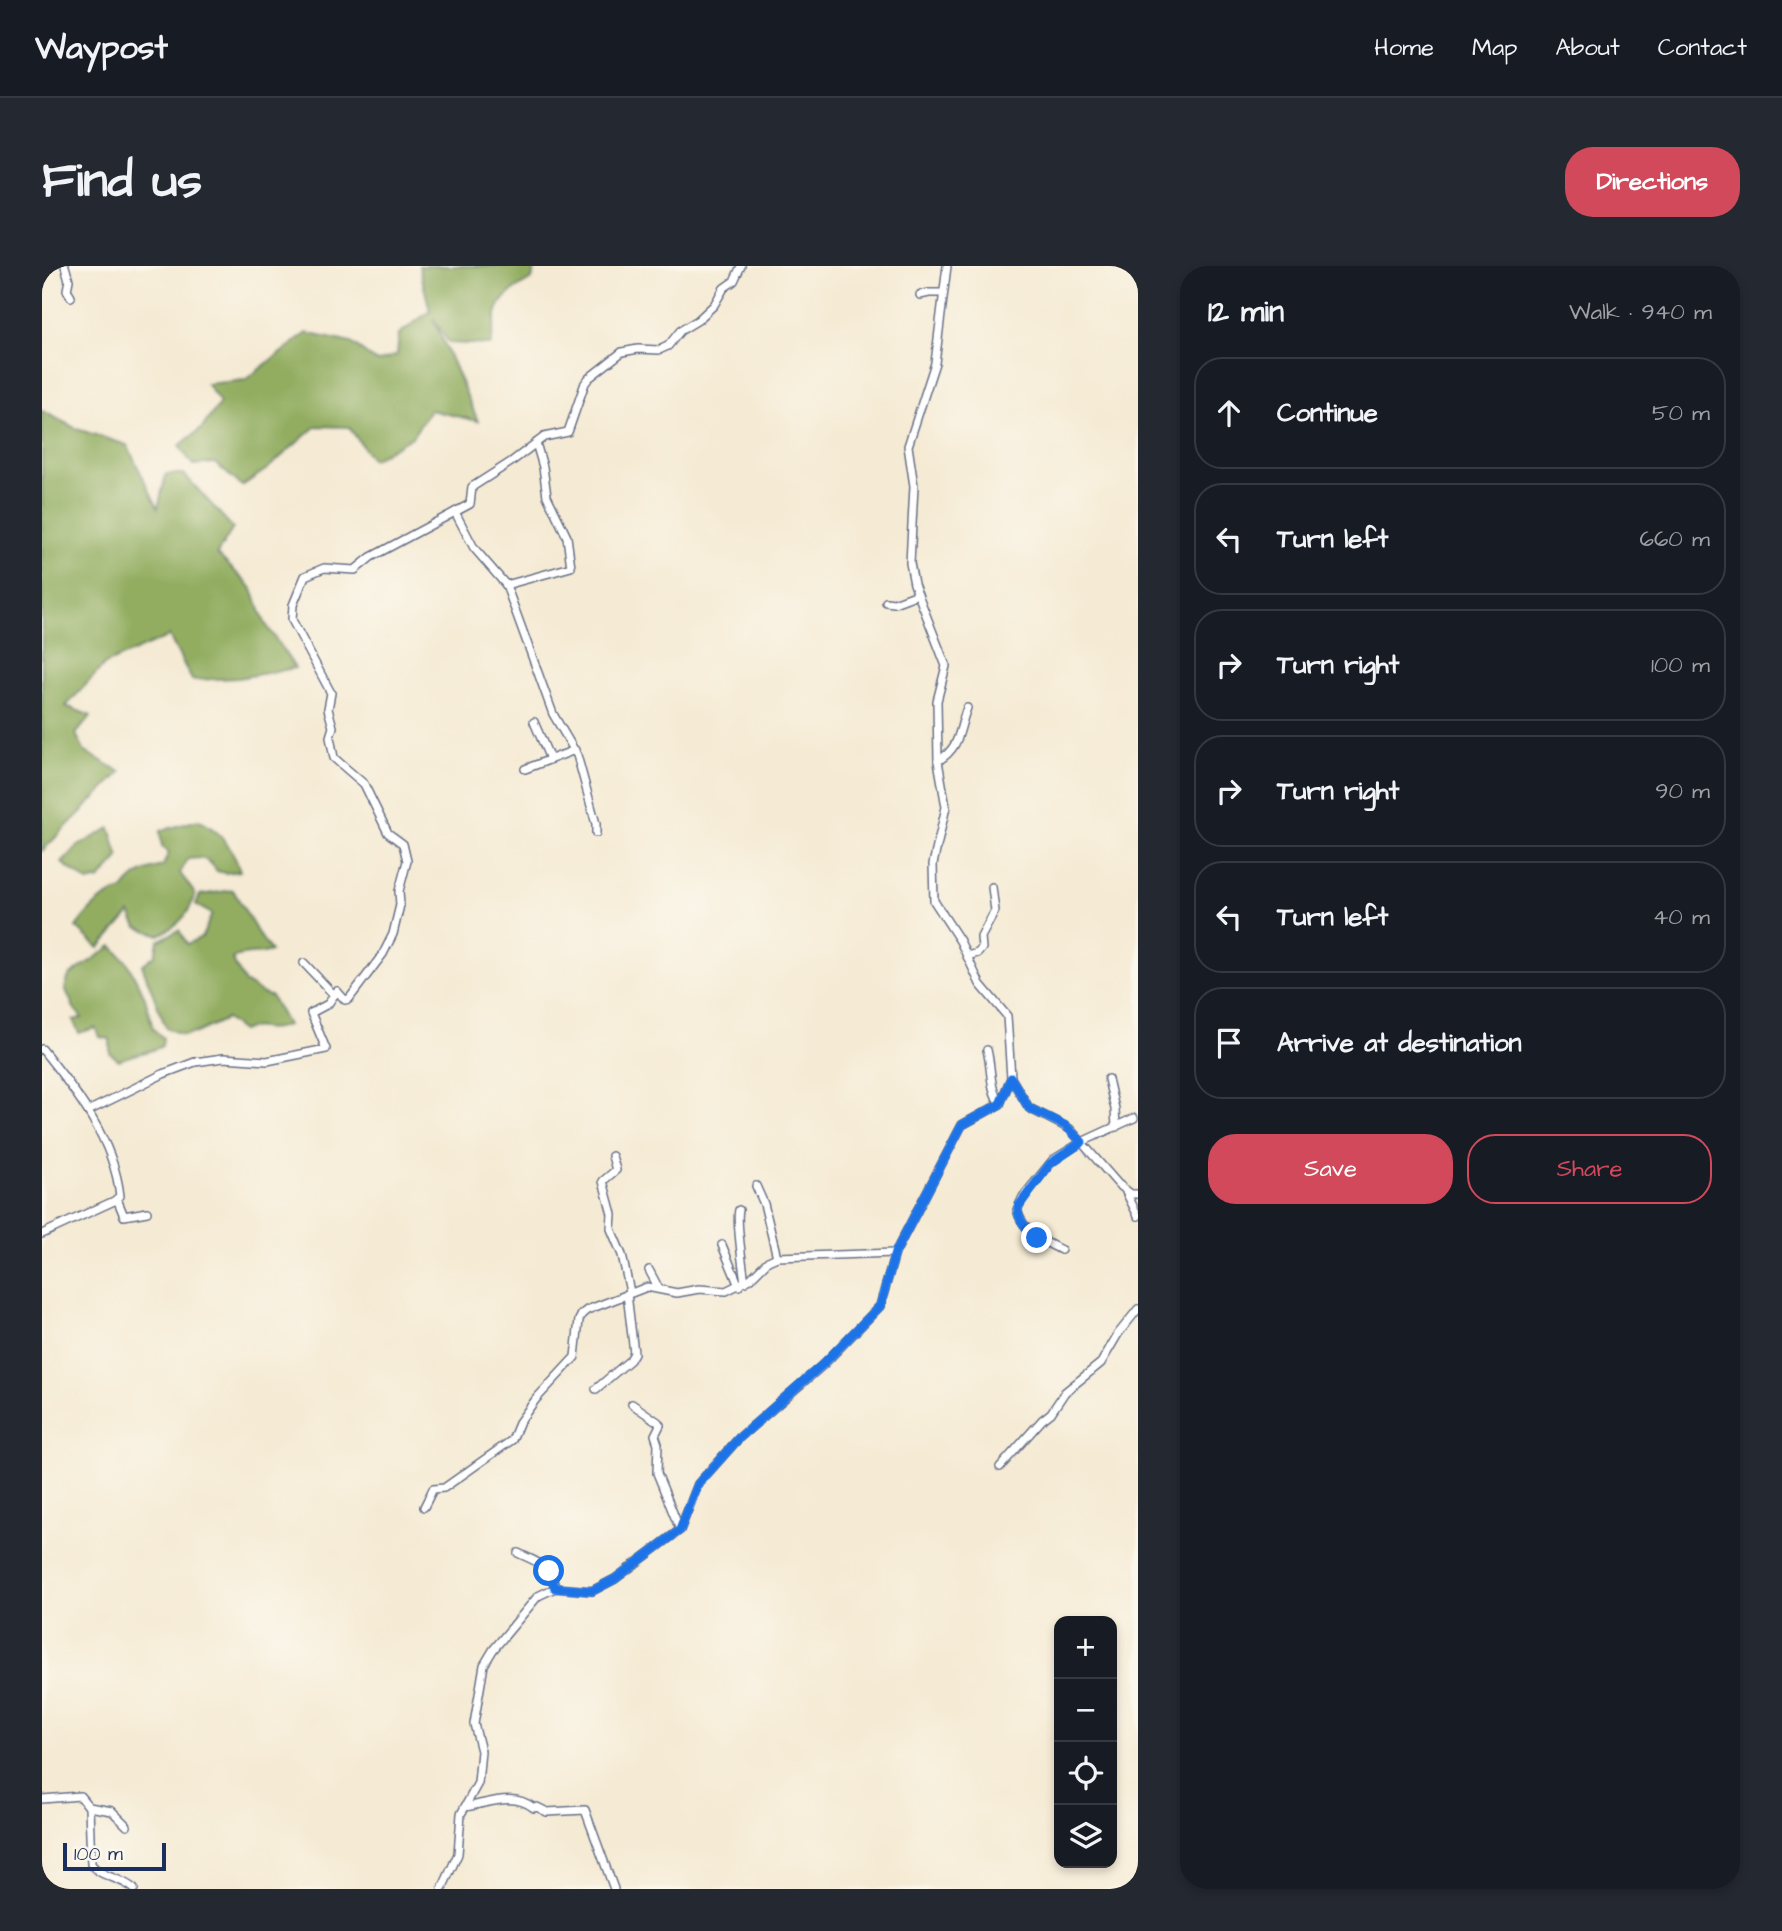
<!DOCTYPE html>
<meta charset="utf-8">
<style>
body{margin:0;font-family:"Architects Daughter",sans-serif;background:#242831;color:#f1f3f6}
.controls{position:absolute;right:21px;bottom:21px;display:grid;overflow:hidden;border-radius:14px;box-shadow:0 4px 10px #0003}
.controls button{width:63px;height:63px;display:grid;place-items:center;padding:0;border:0;border-bottom:2px solid #363941;background:#171b24;color:#f1f3f6;font:35px sans-serif}
.scale{position:absolute;left:21px;bottom:18px;width:103px;box-sizing:border-box;padding-left:7px;border:4px solid #1b2f5e;border-top:0;font-size:19px;line-height:24px;white-space:nowrap;color:#1b2f5e;-webkit-text-stroke:5px #fbf7ec;paint-order:stroke}
.stop{position:absolute;width:21px;height:21px;margin:-16px;border:5px solid #1a73e8;border-radius:50%;background:#fff}
.stop.end{background:#1a73e8;border-color:#fff;box-shadow:0 2px 7px #0008}
.list{margin:0;padding:0;list-style:none}
h2{display:flex;justify-content:space-between;align-items:center;height:91px;margin:0;padding:0 28px;font-size:30px}
h2 small{font-size:23px;font-weight:400;color:#9ea1a6}
.list li{display:grid;grid-template-columns:46px 1fr auto;gap:21px;align-items:center;box-sizing:border-box;height:112px;margin:0 14px 14px;padding:0 14px;border:2px solid #363941;border-radius:28px}
.list b{display:block;font-size:26px;white-space:nowrap}
.list em{font-size:23px;font-style:normal;color:#9ea1a6}
.actions{display:flex;gap:14px;padding:21px 28px}
.actions a{flex:1;padding:16px 0;border:2px solid #d1495b;border-radius:28px;text-align:center;font-size:24px;color:#d1495b}
.actions .main{background:#d1495b;color:#fff}
.icon{flex:none;width:38px;height:38px;fill:none;stroke:currentColor;stroke-width:2;stroke-linecap:round;stroke-linejoin:round}
.map{position:relative;flex:none;width:1096px;height:1623px;overflow:hidden;border-radius:28px}
header{display:flex;align-items:center;gap:42px;box-sizing:border-box;height:98px;padding:0 35px;background:#171b24;border-bottom:2px solid #363941}
header strong{font-size:33px}
nav{display:flex;gap:38px;margin-inline-start:auto;font-size:24px}
.intro{display:flex;align-items:center;justify-content:space-between;box-sizing:border-box;height:168px;padding:0 42px}
h1{margin:0;font-size:49px}
.button{padding:18px 32px;border-radius:28px;background:#d1495b;color:#fff;font-size:24px;font-weight:700}
main{display:flex;gap:42px;padding:0 42px}
aside{flex:1;background:#171b24;border-radius:28px;box-shadow:0 4px 10px #0003}
.map>svg:first-child{display:block}
.forest{fill:#92ad60;stroke:#566e5f;stroke-width:2}
.lines{fill:none;stroke-linecap:round;stroke-linejoin:round}
.minor-casing{stroke:#677087;stroke-width:10}
.minor{stroke:#fff;stroke-width:7}
.route{stroke:#1a73e8;stroke-width:9}
</style>
<header>
<strong>Waypost</strong>
<nav><a>Home</a><a>Map</a><a>About</a><a>Contact</a></nav>
</header>
<div class="intro"><h1>Find us</h1><a class="button">Directions</a></div>
<main>
<div class="map">
<svg width="1096" height="1623" viewBox="0 0 1096 1623">
<rect width="100%" height="100%" fill="#fbf7ec"/>
<filter id="ink" filterUnits="userSpaceOnUse"><feTurbulence type="fractalNoise" baseFrequency=".0143" numOctaves="2"/><feDisplacementMap in="SourceGraphic" scale="14" xChannelSelector="R" yChannelSelector="G"/><feConvolveMatrix kernelMatrix="1 2 1 2 8 2 1 2 1" color-interpolation-filters="sRGB"/></filter>
<filter id="wash" filterUnits="userSpaceOnUse"><feTurbulence type="fractalNoise" baseFrequency=".00686" numOctaves="4" result="noise"/><feDisplacementMap in="SourceGraphic" scale="28" xChannelSelector="R" yChannelSelector="G"/><feGaussianBlur stdDeviation="1.57" result="paint"/><feColorMatrix in="noise" values="0 0 0 0 0 0 0 0 0 0 0 0 0 0 0 0 0 1.4 0 .05"/><feComposite in="paint" operator="in"/></filter>
<g filter="url(#wash)">
<rect width="100%" height="100%" fill="#f5ead3"/>
<!-- forest -->
<g class="forest">
<path d="M377,0h116l-3,13c-37,21 -35,25 -41,66l-42,-2 -16,-25 45,103 -48,-11 -18,27 -40,23 -23,-33 -33,-1 -49,43 -25,17 -27,-23 -22,2 -14,-19 23,-18 18,-25 -13,-19 38,-4 62,-47 44,10 26,19 20,-7 2,-21 31,-23z"/>
<path d="M0,145l35,18 50,16 31,63 8,-34h18l49,54 -16,26 34,33 14,36 30,45 -57,10 -46,2 -23,-44 -64,28 -39,42 25,10 -15,18 8,17 37,21 -79,79z"/>
<path d="M156,554c23,11 34,27 42,51l-14,2 -9,-2c-9,-13 -14,-14 -29,-12l-8,14 15,21c-6,22 -17,31 -36,41l-22,-8 -7,-14 -31,35 -23,-21c12,-16 27,-33 47,-37 10,-15 22,-20 40,-24l6,-14 -7,-5 -2,-16z"/>
<path d="M68,562l9,30 -19,21 -12,3 -26,-19 16,-17z"/>
<path d="M191,624l24,42 14,19c-12,5 -25,0 -38,7l1,5 11,20c9,3 16,13 26,13l16,29c-22,9 -27,-3 -45,6l-16,-12 -30,14 -13,2 -17,-7 -24,-63 13,-10 3,-14 21,-11 8,14 15,-7 10,-23 -16,-9 4,-10z"/>
<path d="M70,680l15,16 18,35 8,32 10,9 -1,8c-14,7 -29,8 -43,14l-9,-7v-14l-10,-2 -5,-9 -16,5 -6,-13 9,-2 -8,-10 -9,-20 4,-12z"/>
</g>
</g>
<g filter="url(#ink)">
<g class="lines">
<!-- minor casing -->
<g class="minor-casing">
<g id="minor">
<path d="M23,0l4,14 -2,10 4,7"/>
<path d="M878,29l9,-2h14"/>
<path d="M413,246l19,36 32,37 65,-18 -4,-30 -20,-41 -4,-29 -7,-24"/>
<path d="M464,319l47,129 24,41 19,69v9"/>
<path d="M844,336l8,1 24,-9"/>
<path d="M492,456l16,37"/>
<path d="M896,495c23,-14 20,-30 29,-53"/>
<path d="M483,503l50,-19"/>
<path d="M925,690l11,-3 4,-5 -1,-11 14,-26 -3,-24"/>
<path d="M262,697l30,32"/>
<path d="M0,783c34,42 72,91 78,147l-6,5 -72,33"/>
<path d="M945,784c5,19 2,38 13,54"/>
<path d="M969,812l18,30 41,21 48,55 13,10h7"/>
<path d="M1066,813l7,30 1,18"/>
<path d="M46,845l75,-37 32,-12 28,-4 44,3 59,-12 -15,-36 17,-9 9,-13 8,9 4,-1 34,-45 10,-20 7,-29 -1,-14 8,-30 -4,-17 -15,-11 -24,-49 -30,-26 -4,-21 3,-10 -5,-18 3,-16 -39,-73 1,-15 12,-29 19,-8 31,2 16,-13 99,-53 2,-17 39,-25 33,-25 24,-5 17,-49 4,-5 33,-26 16,-3 21,1 9,-4 12,-15 18,-11 16,-15 10,-17 10,-7 7,-15"/>
<path d="M570,890l4,14 -13,11 9,33 -1,15 11,26 8,37"/>
<path d="M714,920l8,18 13,53"/>
<path d="M1084,926l12,24"/>
<path d="M75,933l7,17 23,-4"/>
<path d="M697,944c-3,10 4,58 6,72"/>
<path d="M680,979l17,41"/>
<path d="M1019,984c-18,-9 -38,-18 -44,-40l6,-13 30,-37 29,-18 52,-24"/>
<path d="M607,1004l9,17"/>
<path d="M554,1123l34,-29 4,-7 -7,-59"/>
<path d="M590,1138l26,18 2,3 -5,10 3,9 -1,29 23,57"/>
<path d="M958,1201l42,-47 9,-7 14,-21 36,-29 17,-29 20,-25"/>
<path d="M382,1241l9,-18 11,-1 68,-48 8,-19 16,-22 39,-42 4,-37 3,-6 5,-4 60,-23 30,6 22,-4 27,2 24,-12 18,-18 9,-4 118,-4"/>
<path d="M476,1287c18,9 34,12 37,35"/>
<path d="M0,1533l38,-3 9,11 2,57c10,14 30,13 43,25"/>
<path d="M47,1541l23,4 15,15"/>
<path d="M423,1541c22,-3 48,-16 69,1l3,-1 10,5 38,-2 29,79"/>
<path d="M400,1623l16,-35 3,-40 17,-31 3,-32 -7,-27 10,-59 9,-15 45,-54 17,-8 37,3 23,-12 65,-49 18,-46 41,-46 84,-73 57,-59 15,-53 67,-128 38,-21 11,-26 -4,-62 -27,-32 -20,-43 -26,-40 -1,-37 13,-57 -8,-46 -1,-60 9,-35 -32,-82 -4,-21 4,-77 -6,-40 27,-83 12,-97"/>
</g>
</g>
<!-- minor -->
<use href="#minor" class="minor"/>
</g>
</g>
<g class="lines" filter="url(#ink)">
<!-- route -->
<path class="route" d="M507,1305l6,17 37,3 23,-12 65,-49 18,-46 41,-46 84,-74 57,-58 15,-53 67,-128 38,-21 11,-26 18,30 37,18 16,16 -32,22 -32,43c-1,13 10,23 19,31"/>
</g>
</svg>
<div class="controls">
<button>+</button>
<button>−</button>
<button><svg class="icon" aria-label="locate" viewBox="0 0 24 24"><circle cx="12" cy="12" r="6"/><path d="M12 2v4M12 18v4M2 12h4M18 12h4"/></svg></button>
<button><svg class="icon" aria-label="layers" viewBox="0 0 24 24"><path d="M12 4l9 5-9 5-9-5zM3 14l9 5 9-5"/></svg></button>
</div>
<div class="scale">100 m</div>
<div class="stop" style="left:507px;top:1305px"></div>
<div class="stop end" style="left:995px;top:972px"></div>
</div>
<aside>
<h2>12 min<small>Walk · 940 m</small></h2>
<ul class="list">
<li><svg class="icon" aria-label="ahead" viewBox="0 0 24 24"><path d="M12 20V5M6 11l6-6 6 6"/></svg><div><b>Continue</b></div><em>50 m</em></li>
<li><svg class="icon" aria-label="left" viewBox="0 0 24 24"><path d="M17 20v-9H6M10 6l-5 5 5 5"/></svg><div><b>Turn left</b></div><em>660 m</em></li>
<li><svg class="icon" aria-label="right" viewBox="0 0 24 24"><path d="M7 20v-9h11M14 6l5 5-5 5"/></svg><div><b>Turn right</b></div><em>100 m</em></li>
<li><svg class="icon" aria-label="right" viewBox="0 0 24 24"><path d="M7 20v-9h11M14 6l5 5-5 5"/></svg><div><b>Turn right</b></div><em>90 m</em></li>
<li><svg class="icon" aria-label="left" viewBox="0 0 24 24"><path d="M17 20v-9H6M10 6l-5 5 5 5"/></svg><div><b>Turn left</b></div><em>40 m</em></li>
<li><svg class="icon" aria-label="arrive" viewBox="0 0 24 24"><path d="M6 21V4h12l-3 4 3 4H6"/></svg><div><b>Arrive at destination</b></div></li>
</ul>
<div class="actions"><a class="main">Save</a><a>Share</a></div>
</aside>
</main>
